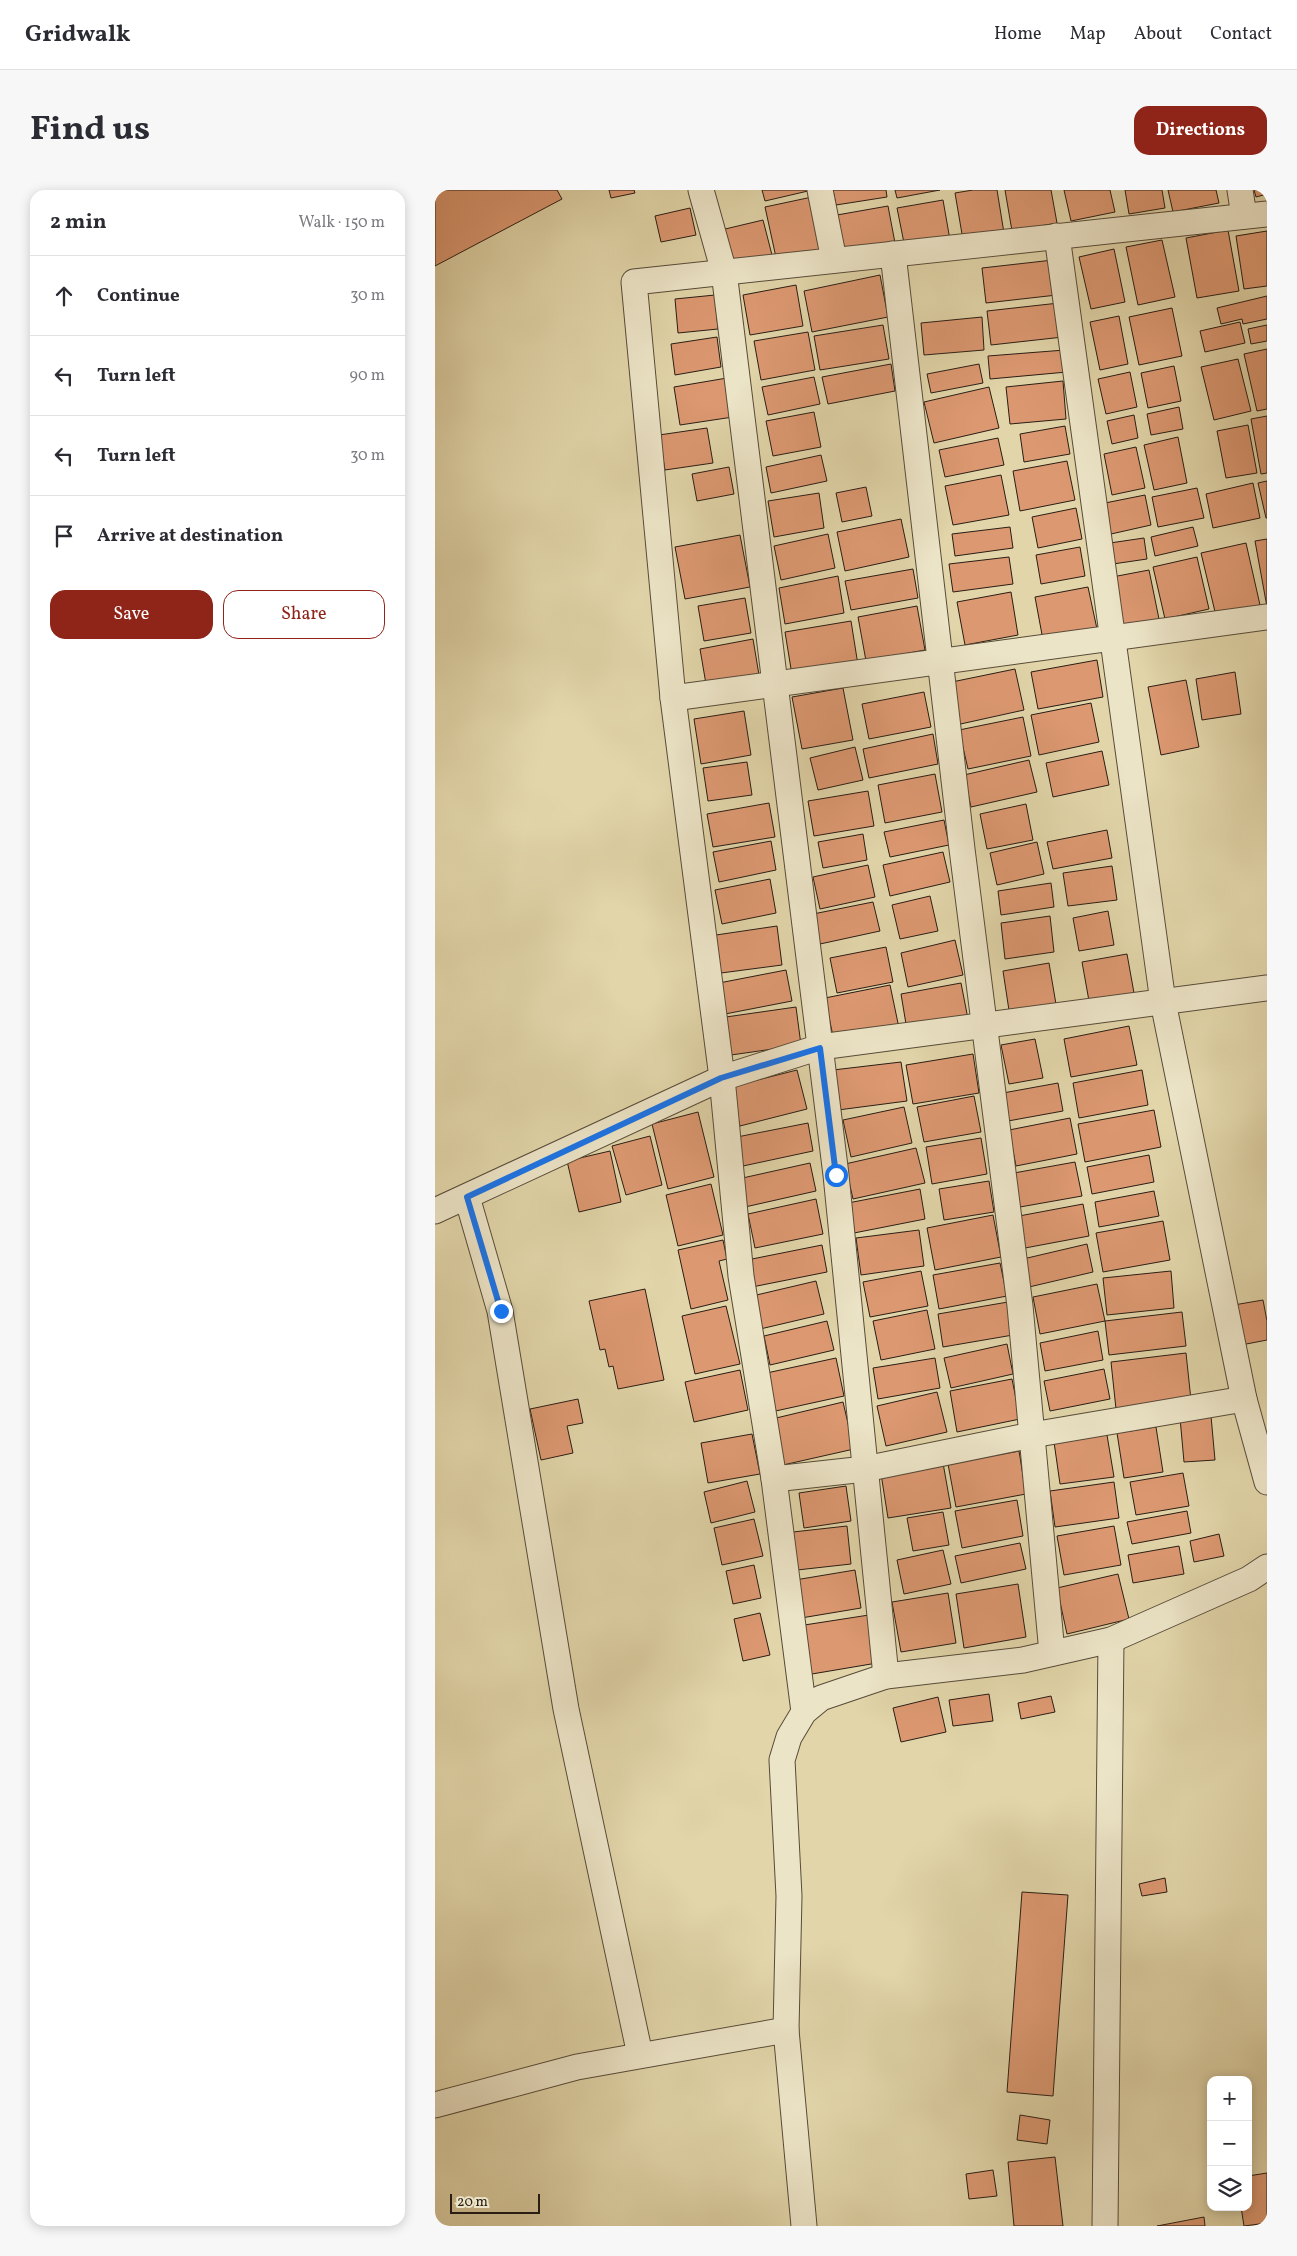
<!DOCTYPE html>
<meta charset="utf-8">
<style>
body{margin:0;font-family:Vollkorn,serif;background:#f7f7f7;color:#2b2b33}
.controls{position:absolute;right:15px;bottom:15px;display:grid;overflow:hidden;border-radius:10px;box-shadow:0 2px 12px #0003}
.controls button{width:45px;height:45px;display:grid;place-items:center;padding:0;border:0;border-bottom:1px solid #e1e1e2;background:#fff;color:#2b2b33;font:25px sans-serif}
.scale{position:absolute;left:15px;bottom:12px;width:90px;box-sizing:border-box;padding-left:5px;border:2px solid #291d14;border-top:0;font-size:14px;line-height:18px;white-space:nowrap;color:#291d14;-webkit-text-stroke:4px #ece4c7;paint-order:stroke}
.stop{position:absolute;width:15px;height:15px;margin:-11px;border:4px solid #1a73e8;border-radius:50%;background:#fff}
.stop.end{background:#1a73e8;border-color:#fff;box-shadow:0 1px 5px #0008}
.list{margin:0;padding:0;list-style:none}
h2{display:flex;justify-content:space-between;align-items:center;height:65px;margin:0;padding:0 20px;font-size:21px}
h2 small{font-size:16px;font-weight:400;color:#7c7c81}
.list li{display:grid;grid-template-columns:32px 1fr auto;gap:15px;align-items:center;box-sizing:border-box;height:80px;padding:0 20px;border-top:1px solid #e1e1e2}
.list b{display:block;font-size:19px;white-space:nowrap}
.list em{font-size:16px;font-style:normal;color:#7c7c81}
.actions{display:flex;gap:10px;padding:15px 20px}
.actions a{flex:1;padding:11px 0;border:1px solid #8f2418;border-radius:15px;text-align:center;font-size:18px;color:#8f2418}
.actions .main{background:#8f2418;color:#fff}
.icon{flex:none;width:28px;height:28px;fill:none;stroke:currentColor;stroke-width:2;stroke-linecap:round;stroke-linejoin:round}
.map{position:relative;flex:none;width:832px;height:2036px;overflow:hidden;border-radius:15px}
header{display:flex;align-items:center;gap:30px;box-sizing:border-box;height:70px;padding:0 25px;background:#fff;border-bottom:1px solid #e1e1e2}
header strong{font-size:24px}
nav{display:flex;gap:28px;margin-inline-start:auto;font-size:18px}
.intro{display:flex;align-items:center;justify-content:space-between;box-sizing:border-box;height:120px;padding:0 30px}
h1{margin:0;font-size:35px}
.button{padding:12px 22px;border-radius:15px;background:#8f2418;color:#fff;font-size:18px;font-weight:700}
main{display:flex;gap:30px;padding:0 30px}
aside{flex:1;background:#fff;border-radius:15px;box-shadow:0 2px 12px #0003}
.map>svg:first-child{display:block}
.building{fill:#dc9871;stroke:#291d14}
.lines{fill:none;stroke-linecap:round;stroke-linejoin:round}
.minor-casing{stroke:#574b39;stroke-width:27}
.minor{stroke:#ece4c7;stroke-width:25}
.route{stroke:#1a73e8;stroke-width:6}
</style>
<header>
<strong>Gridwalk</strong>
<nav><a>Home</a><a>Map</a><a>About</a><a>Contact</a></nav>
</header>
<div class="intro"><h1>Find us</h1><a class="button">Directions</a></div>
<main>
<aside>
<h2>2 min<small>Walk · 150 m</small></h2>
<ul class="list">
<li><svg class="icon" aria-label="ahead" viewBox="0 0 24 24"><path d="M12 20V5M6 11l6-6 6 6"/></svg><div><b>Continue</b></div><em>30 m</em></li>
<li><svg class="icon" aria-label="left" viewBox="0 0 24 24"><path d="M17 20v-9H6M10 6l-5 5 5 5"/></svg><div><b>Turn left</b></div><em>90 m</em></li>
<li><svg class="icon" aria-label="left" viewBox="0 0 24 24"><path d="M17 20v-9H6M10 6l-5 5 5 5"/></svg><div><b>Turn left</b></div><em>30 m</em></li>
<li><svg class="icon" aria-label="arrive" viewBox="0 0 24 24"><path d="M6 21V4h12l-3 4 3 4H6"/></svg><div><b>Arrive at destination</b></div></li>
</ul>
<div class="actions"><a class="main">Save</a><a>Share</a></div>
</aside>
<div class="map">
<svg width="832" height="2036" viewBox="0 0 832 2036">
<rect width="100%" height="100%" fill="#e1d5a9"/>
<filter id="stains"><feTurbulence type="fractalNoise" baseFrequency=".004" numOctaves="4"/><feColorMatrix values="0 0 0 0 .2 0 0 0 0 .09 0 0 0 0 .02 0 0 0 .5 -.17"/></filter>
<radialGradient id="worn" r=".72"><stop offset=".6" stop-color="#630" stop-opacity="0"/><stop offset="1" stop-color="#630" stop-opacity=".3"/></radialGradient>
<!-- building -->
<g class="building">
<path d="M0,0h122l5,9 -127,67z"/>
<path d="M174,0h25l1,3 -24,5z"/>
<path d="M327,0h46v1l-43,10z"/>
<path d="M398,0h53l1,7 -51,8z"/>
<path d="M460,0h45l-43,8z"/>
<path d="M538,0h24l7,43 -41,7 -8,-47z"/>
<path d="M570,0h46l6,33 -45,8z"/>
<path d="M629,0h46l5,22 -44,9z"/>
<path d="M690,0h37l3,18 -36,6z"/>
<path d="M733,0h48l3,13 -46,9z"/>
<path d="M819,0h13v4l-11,3z"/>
<path d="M377,7l12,54 -47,11 -12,-55z"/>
<path d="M508,10l7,40 -45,8 -8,-40z"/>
<path d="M453,16l7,37 -51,9 -7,-37z"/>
<path d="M255,18l6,27 -35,7 -6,-26z"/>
<path d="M328,30l9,35 -43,11 -8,-36z"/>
<path d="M793,40l11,61 -42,7 -11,-60z"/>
<path d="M832,41v55l-23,3 -8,-53z"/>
<path d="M727,50l13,57 -37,8 -12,-58z"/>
<path d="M679,59l11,53 -34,7 -12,-52z"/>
<path d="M618,70l4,35 -71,8 -4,-35z"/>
<path d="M445,85l8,42 -76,15 -8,-41z"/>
<path d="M361,95l7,41 -53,9 -7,-40z"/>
<path d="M280,105l3,34 -40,4 -3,-34z"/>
<path d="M832,106v23l-24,5 -1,-5 -21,5 -4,-16z"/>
<path d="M624,113l4,34 -72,8 -4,-34z"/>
<path d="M737,118l10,48 -43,9 -10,-48z"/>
<path d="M684,126l9,48 -28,6 -10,-48z"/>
<path d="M547,127l2,33 -60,5 -3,-32z"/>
<path d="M805,132l5,21 -40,9 -5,-21z"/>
<path d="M448,135l6,34 -69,11 -6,-34z"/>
<path d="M832,135v16l-16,3 -3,-15z"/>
<path d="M373,142l7,38 -54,10 -7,-39z"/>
<path d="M282,147l4,30 -46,8 -4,-31z"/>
<path d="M832,159v60l-10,2 -13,-57z"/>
<path d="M630,160l2,22 -77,7 -2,-23z"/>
<path d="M803,169l13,52 -37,9 -13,-53z"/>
<path d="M456,174l4,27 -67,13 -6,-27z"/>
<path d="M544,174l4,19 -52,10 -4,-19z"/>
<path d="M739,176l7,35 -33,7 -7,-35z"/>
<path d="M695,182l7,35 -31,7 -8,-35z"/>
<path d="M379,187l6,27 -52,11 -6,-28z"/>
<path d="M292,188l6,39 -53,8 -6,-38z"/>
<path d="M628,191l3,38 -56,5 -4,-37z"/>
<path d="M554,197l10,41 -65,15 -10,-41z"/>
<path d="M744,217l4,22 -32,6 -4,-21z"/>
<path d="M379,222l7,35 -48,9 -7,-35z"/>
<path d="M699,225l4,23 -26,6 -5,-23z"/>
<path d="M832,226v57l-6,1 -10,-55z"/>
<path d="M813,235l9,48 -31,5 -9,-47z"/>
<path d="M630,236l5,28 -46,8 -4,-28z"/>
<path d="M272,238l6,35 -48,7 -6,-35z"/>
<path d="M743,247l9,46 -33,7 -10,-45z"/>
<path d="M563,248l6,27 -59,12 -6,-27z"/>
<path d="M701,257l9,41 -33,7 -8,-41z"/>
<path d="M386,265l6,26 -56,12 -5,-26z"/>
<path d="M632,271l8,39 -55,11 -7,-40z"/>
<path d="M294,277l5,27 -37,7 -5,-27z"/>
<path d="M566,285l8,40 -56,10 -8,-39z"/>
<path d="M832,291v37h-1l-8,-35z"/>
<path d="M818,293l7,35 -47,10 -7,-34z"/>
<path d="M431,297l6,29 -30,6 -6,-29z"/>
<path d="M762,298l7,30 -46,9 -6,-30z"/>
<path d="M384,303l5,35 -50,9 -6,-36z"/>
<path d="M710,305l6,30 -40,9 -6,-31z"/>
<path d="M641,318l6,31 -44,9 -6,-31z"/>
<path d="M466,329l8,38 -64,14 -8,-39z"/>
<path d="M575,337l3,21 -58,8 -3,-22z"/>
<path d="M758,337l5,19 -43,10 -4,-19z"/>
<path d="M393,344l7,34 -54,12 -7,-34z"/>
<path d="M305,345l10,52 -65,12 -10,-52z"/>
<path d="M709,348l3,21 -41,6 -3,-21z"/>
<path d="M832,349v68l-12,-66z"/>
<path d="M811,353l14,62 -44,11 -15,-63z"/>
<path d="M645,357l5,29 -44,8 -5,-29z"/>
<path d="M574,367l4,27 -60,8 -4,-28z"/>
<path d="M762,367l12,52 -44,10 -12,-52z"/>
<path d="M478,379l5,29 -67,12 -6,-29z"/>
<path d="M714,380l10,49 -42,9 -10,-50z"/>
<path d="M403,386l6,37 -59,11 -6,-36z"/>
<path d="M653,397l9,42 -54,11 -8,-43z"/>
<path d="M576,402l7,43 -53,10 -8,-43z"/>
<path d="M310,408l6,35 -47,8 -6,-35z"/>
<path d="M482,416l8,44 -59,11 -8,-44z"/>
<path d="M416,431l7,44 -66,10 -7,-43z"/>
<path d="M318,449l7,42 -53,9 -7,-41z"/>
<path d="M662,470l6,37 -65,12 -7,-37z"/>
<path d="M580,479l9,41 -68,15 -9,-42z"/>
<path d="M800,482l6,42 -39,6 -6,-41z"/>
<path d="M751,490l13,67 -38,8 -13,-68z"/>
<path d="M408,498l10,52 -51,9 -10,-52z"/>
<path d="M489,502l7,35 -62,12 -7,-35z"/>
<path d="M656,513l8,39 -60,13 -8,-40z"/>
<path d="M309,521l7,44 -50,9 -7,-45z"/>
<path d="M588,527l8,39 -63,13 -9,-39z"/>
<path d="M498,544l5,30 -69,14 -6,-29z"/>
<path d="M420,557l8,33 -45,10 -8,-32z"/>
<path d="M667,561l7,34 -56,12 -7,-34z"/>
<path d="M594,570l8,32 -66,15 -7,-32z"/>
<path d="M312,572l5,33 -44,6 -5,-33z"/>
<path d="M500,584l7,38 -57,11 -7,-38z"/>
<path d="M433,601l6,35 -60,10 -6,-35z"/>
<path d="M334,613l6,34 -62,10 -6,-33z"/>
<path d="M591,614l7,36 -46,9 -7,-35z"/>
<path d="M509,630l5,25 -59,12 -6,-25z"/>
<path d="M672,640l5,28 -59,11 -6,-27z"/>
<path d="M428,644l4,26 -44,8 -5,-26z"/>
<path d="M336,651l5,29 -57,12 -6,-30z"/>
<path d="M602,652l7,32 -47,11 -7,-32z"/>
<path d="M508,662l7,30 -60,14 -7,-31z"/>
<path d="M433,675l7,32 -55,12 -7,-32z"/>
<path d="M677,676l5,34 -49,6 -5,-33z"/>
<path d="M335,689l6,34 -54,11 -7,-34z"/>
<path d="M616,693l3,24 -53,8 -3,-24z"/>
<path d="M495,706l8,35 -38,8 -8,-34z"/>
<path d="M438,712l7,29 -60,13 -7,-30z"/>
<path d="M673,721l6,34 -35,6 -6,-33z"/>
<path d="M615,726l4,36 -49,7 -4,-36z"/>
<path d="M342,736l5,39 -61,8 -5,-38z"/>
<path d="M520,750l8,35 -55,12 -7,-34z"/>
<path d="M451,757l7,35 -56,11 -7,-35z"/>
<path d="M692,764l7,39 -45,8 -7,-39z"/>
<path d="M614,773l8,47 -47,7 -7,-46z"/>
<path d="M351,780l6,31 -67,13 -6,-31z"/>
<path d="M526,793l7,36 -61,11 -6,-36z"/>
<path d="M455,795l9,43 -65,13 -9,-43z"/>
<path d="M361,817l5,38 -77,11 -5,-38z"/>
<path d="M694,836l8,39 -66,12 -7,-38z"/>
<path d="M600,849l8,39 -34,6 -8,-39z"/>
<path d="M538,864l6,39 -66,11 -7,-39z"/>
<path d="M466,872l6,39 -69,9 -5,-40z"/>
<path d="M362,880l10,39 -67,17 -10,-39z"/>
<path d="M707,880l6,35 -69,13 -6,-35z"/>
<path d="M623,893l5,28 -55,10 -5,-28z"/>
<path d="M539,906l7,36 -57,10 -7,-35z"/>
<path d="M469,917l8,36 -61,14 -8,-37z"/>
<path d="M719,920l7,37 -76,15 -7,-38z"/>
<path d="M263,922l16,65 -46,12 -16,-65z"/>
<path d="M635,928l7,36 -61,12 -7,-36z"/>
<path d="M373,933l5,28 -70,15 -6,-29z"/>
<path d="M215,946l12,49 -36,10 -14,-49z"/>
<path d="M546,948l6,36 -55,10 -6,-37z"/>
<path d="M481,958l9,35 -72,16 -8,-35z"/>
<path d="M175,961l11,51 -42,10 -12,-51z"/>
<path d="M714,965l5,27 -62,12 -5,-27z"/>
<path d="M640,972l7,34 -62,11 -6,-34z"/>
<path d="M375,973l6,28 -71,16 -7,-28z"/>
<path d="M554,991l5,31 -50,8 -5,-31z"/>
<path d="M276,994l12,51 -45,11 -12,-51z"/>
<path d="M485,999l5,30 -71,14 -6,-30z"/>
<path d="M719,1001l5,25 -60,11 -4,-25z"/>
<path d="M381,1009l7,35 -68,14 -7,-34z"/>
<path d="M648,1014l6,32 -64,12 -6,-32z"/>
<path d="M558,1025l8,42 -66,13 -8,-42z"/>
<path d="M728,1031l7,39 -67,12 -7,-39z"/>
<path d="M484,1040l5,36 -63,9 -5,-37z"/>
<path d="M288,1050l4,19 -8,2 9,39 -37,9 -13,-59z"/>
<path d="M652,1054l6,28 -64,15 -6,-28z"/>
<path d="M387,1055l5,27 -75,15 -5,-27z"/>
<path d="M565,1073l7,33 -68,13 -6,-34z"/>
<path d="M486,1081l7,35 -58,11 -7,-35z"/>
<path d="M736,1081l3,37 -67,7 -4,-37z"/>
<path d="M381,1091l8,33 -68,16 -8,-33z"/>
<path d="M662,1094l8,37 -65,13 -7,-37z"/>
<path d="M210,1099l19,91 -46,9 -5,-23 -4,1 -4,-18 -5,1 -11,-49z"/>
<path d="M828,1110l4,21v19l-31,6 -8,-40z"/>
<path d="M573,1112l5,33 -70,12 -5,-33z"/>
<path d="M291,1116l14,58 -45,10 -13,-58z"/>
<path d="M492,1120l8,39 -54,11 -8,-39z"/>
<path d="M747,1122l4,34 -77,9 -4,-34z"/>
<path d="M392,1131l7,29 -64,15 -6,-29z"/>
<path d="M663,1141l5,29 -58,11 -5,-28z"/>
<path d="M572,1154l6,30 -62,14 -7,-30z"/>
<path d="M751,1163l5,47 -75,9 -5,-47z"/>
<path d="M401,1168l8,38 -73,16 -9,-38z"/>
<path d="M500,1168l5,30 -62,11 -5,-31z"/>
<path d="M669,1179l6,30 -60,12 -6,-30z"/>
<path d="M305,1180l8,40 -54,12 -9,-40z"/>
<path d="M577,1189l8,40 -63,13 -7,-41z"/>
<path d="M502,1202l10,40 -61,14 -9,-40z"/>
<path d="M143,1209l5,24 -16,3 6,27 -32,7 -11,-51z"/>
<path d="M408,1212l11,47 -71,16 -11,-46z"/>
<path d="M776,1226l4,44 -31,2 -4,-44z"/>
<path d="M721,1237l7,45 -39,6 -7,-45z"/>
<path d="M317,1244l8,40 -52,9 -7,-40z"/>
<path d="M672,1245l7,42 -54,7 -6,-42z"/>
<path d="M584,1261l7,43 -70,13 -8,-43z"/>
<path d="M508,1273l8,45 -63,10 -7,-44z"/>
<path d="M748,1283l6,33 -53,9 -6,-33z"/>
<path d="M312,1291l8,31 -44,11 -7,-31z"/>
<path d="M679,1292l5,36 -64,9 -5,-36z"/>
<path d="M411,1296l5,35 -47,7 -5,-35z"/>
<path d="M582,1310l6,36 -61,12 -7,-37z"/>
<path d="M752,1321l4,22 -59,11 -5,-22z"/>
<path d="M508,1322l6,33 -36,6 -6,-33z"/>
<path d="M319,1329l9,37 -41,9 -8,-37z"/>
<path d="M412,1336l4,38 -54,6 -4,-38z"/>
<path d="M679,1336l7,39 -57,10 -7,-39z"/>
<path d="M784,1344l5,22 -30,6 -4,-21z"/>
<path d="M585,1353l6,26 -65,14 -6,-27z"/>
<path d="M744,1356l5,28 -51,9 -5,-28z"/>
<path d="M508,1360l8,34 -47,10 -7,-34z"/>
<path d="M319,1375l7,33 -28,6 -7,-33z"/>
<path d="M420,1380l6,38 -60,10 -6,-38z"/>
<path d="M683,1384l11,45 -62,15 -10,-46z"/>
<path d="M583,1394l8,53 -62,11 -8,-54z"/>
<path d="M513,1403l8,50 -55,9 -9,-50z"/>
<path d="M325,1423l10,42 -27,6 -9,-42z"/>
<path d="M434,1425l8,48 -71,12 -8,-49z"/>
<path d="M554,1504l4,27 -40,5 -4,-26z"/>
<path d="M616,1506l4,16 -34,7 -3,-16z"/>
<path d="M503,1507l8,35 -45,10 -8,-34z"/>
<path d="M730,1688l2,14 -25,4 -3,-12z"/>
<path d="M587,1702l46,3 -15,201 -46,-4z"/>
<path d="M585,1925l30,5 -3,24 -30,-4z"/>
<path d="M620,1967l8,69h-49l-6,-64z"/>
<path d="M558,1980l4,26 -28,3 -3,-25z"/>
<path d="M832,1983v50l-23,3 -3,-19h7v-31z"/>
<path d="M769,2027l1,9h-48z"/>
</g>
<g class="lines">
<!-- minor casing -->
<g class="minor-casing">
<g id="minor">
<path d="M266,0l23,82 51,412 61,491 50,501"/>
<path d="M385,0l14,70"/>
<path d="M805,0l4,26"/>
<path d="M832,24l-633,68 39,416 49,380 98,-31 447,-59"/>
<path d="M622,46l106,766 81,397 23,83"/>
<path d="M458,64l69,595 58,457 32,347"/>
<path d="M238,508l594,-81"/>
<path d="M32,1007l33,114 66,398 74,346"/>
<path d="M0,1021l287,-133 19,198 33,203 30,233"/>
<path d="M339,1289l91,-10 167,-34 212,-36"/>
<path d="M0,1915l142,-38 209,-37"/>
<path d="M369,2036l-18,-196 3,-134 -7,-136 7,-23 15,-25 17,-14 65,-22 137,-16 88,-20 138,-61 18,-12"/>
<path d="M670,2036l6,-586"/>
</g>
</g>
<!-- minor -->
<use href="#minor" class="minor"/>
</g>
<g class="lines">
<!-- route -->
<path class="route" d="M66,1121l-34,-114 254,-119 99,-30 16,127"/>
</g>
<rect width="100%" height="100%" filter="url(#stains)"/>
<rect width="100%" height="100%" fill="url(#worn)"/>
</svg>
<div class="controls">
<button>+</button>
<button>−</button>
<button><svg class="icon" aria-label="layers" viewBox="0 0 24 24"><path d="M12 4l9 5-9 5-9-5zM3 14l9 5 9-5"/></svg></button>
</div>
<div class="scale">20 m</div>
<div class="stop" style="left:401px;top:985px"></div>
<div class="stop end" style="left:66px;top:1121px"></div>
</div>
</main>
